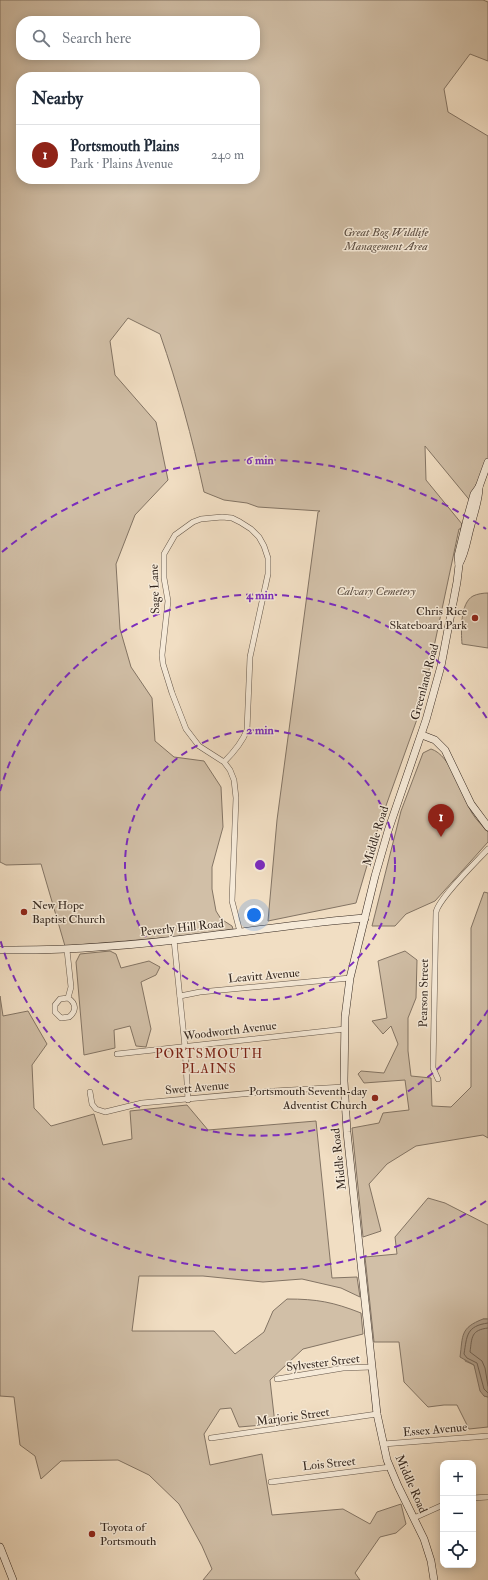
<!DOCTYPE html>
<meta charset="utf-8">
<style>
body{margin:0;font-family:"IM FELL Double Pica",serif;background:#f6f6f7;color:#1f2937}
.controls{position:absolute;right:12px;bottom:12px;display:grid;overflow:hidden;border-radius:8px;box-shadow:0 2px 10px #0003}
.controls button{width:36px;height:36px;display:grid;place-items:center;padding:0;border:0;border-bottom:1px solid #e0e1e3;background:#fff;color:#1f2937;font:20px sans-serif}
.you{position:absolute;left:254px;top:915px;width:14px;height:14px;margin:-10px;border:3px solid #fff;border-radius:50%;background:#1a73e8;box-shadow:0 0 0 6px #1a73e833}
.badge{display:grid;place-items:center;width:26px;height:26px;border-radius:50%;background:#8f2418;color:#fff;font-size:13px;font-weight:700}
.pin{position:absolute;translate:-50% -33px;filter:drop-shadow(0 1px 2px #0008)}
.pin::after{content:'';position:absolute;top:21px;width:14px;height:12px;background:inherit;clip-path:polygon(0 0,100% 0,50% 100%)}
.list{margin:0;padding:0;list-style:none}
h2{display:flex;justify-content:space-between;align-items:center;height:52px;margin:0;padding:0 16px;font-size:17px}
h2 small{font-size:13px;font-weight:400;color:#747a83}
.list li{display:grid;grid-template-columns:26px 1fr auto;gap:12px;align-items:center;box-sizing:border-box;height:60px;padding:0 16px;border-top:1px solid #e0e1e3}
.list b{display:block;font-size:15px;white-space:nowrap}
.list p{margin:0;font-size:13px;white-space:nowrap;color:#747a83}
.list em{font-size:13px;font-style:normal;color:#747a83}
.icon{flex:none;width:22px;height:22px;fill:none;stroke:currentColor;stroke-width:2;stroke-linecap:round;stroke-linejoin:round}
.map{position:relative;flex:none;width:488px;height:1580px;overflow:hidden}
.search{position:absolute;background:#fff;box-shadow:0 2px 10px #0003;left:16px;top:16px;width:244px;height:44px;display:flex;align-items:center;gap:10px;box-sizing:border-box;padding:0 14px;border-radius:16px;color:#747a83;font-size:15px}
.panel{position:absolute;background:#fff;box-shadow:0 2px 10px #0003;left:16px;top:72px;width:244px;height:112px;border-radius:16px}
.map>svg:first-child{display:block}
.green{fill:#d1bfa7;stroke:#837464;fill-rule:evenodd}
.water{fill:#b1a08c;stroke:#7f7061}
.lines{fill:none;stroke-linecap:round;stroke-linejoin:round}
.shore{stroke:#736456;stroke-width:1}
.street-casing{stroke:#645649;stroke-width:6}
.secondary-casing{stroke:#352820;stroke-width:8}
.street{stroke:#f6ead8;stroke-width:5}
.secondary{stroke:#f6ead8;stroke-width:7}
.ring{fill:none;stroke:#7b2cbf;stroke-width:2;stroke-dasharray:7 5}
.poi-dot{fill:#8f2418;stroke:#f6ead8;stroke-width:1.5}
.labels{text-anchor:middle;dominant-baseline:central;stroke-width:3;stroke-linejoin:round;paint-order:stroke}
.park-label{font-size:12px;font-style:italic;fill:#5c4e42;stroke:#f6ead8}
.street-label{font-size:12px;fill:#352820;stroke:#f6ead8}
.poi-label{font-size:12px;fill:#352820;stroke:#f6ead8;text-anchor:end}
.neighbourhood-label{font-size:13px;letter-spacing:1px;fill:#7a1f14;stroke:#f6ead8}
.centre{fill:#7b2cbf;stroke:#f6ead8;stroke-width:2}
.ring-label{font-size:12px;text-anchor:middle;font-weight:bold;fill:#7b2cbf;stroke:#f6ead8;stroke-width:3;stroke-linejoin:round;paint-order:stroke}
</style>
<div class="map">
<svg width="488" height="1580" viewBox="0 0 488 1580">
<rect width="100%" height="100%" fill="#f1dec3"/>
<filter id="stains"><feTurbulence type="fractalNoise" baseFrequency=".005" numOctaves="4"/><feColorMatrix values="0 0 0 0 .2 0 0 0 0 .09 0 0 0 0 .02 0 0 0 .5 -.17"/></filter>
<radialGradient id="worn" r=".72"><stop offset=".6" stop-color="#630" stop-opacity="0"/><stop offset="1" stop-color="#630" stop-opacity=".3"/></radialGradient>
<!-- green -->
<g class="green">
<path d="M0,0h483l5,2v59l-18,-7 -26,35 4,23 40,24v325l-16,42 -47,-57 1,34 36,44 -1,5h-2l-38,179 -43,120 -22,75 -88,18 9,-101 41,-308 2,-1 -62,-4 -11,-4 -23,-3 -20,-8c-12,-55 -26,-106 -44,-158l-32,-16 -18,23 5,34 41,47 12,58 -33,35 -19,49 4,65 11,38 21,31 3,43 19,16 30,4 17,26 2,40 -11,40v22l4,22 5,8 11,7 1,3 -35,6 -133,11 -24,-82 -35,1 -6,-3zM21,21h234v34h-234zM21,77h234v102h-234z"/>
<path d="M488,593v55l-26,-4c-1,-13 -2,-41 11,-48 4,-2 10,-3 15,-3z"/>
<path d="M431,749c20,6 31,46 41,64 4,7 11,13 16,19v10l-53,59 -29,13 -11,12h-23l29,-115 22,-58z"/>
<path d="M484,892l4,1v245l-5,-3 -67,11 -29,18 -18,20 12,47 -18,6 -11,-109 27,-5 4,-10 26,-3 -4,-30 -41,3 -6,-9 3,-3 23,2 14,-29 -7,-18 -8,8 -11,-13 15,-3 -9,-57 27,-10 12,9 -1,38 -8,20v33l3,25 20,2 1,28 19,1 20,-20v-159z"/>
<path d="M110,951l6,3 5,14 28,-7 11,6 -4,8 -15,7 10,47 -5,18 -10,-1 -6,-20 -16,4 1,18 -31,7 -8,-93 4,-8z"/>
<path d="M0,996l3,20 25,-5 19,33 -15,21 2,43 17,18 43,-12 9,31 29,-6 -2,-28 57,-6 21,25 108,-9 16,157 25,-1 3,20 -19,-9 -39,-9 -39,3 -60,-6h-64l-7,55h82l21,23 29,-22 9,-21 14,-12c30,0 46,3 74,14l2,21 -60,15 -33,31 5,44 -36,3 -8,-19 -11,1 -16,25 6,31 52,-11 10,61 71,-6 27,15 7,-12 24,-8 5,20 -10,9 -16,4 -25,36 5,7h-157l9,-11 -10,-23 -23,-42 -30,-29 -31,-15 -57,1 -20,18 -6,-23 -15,-11 -6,-48 -14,-1z"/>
<path d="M428,1198l17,5 43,22v94h-5l-18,42 9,4 10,31 4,1v30l-19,2 -12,-24h-13l-16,2 -24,-25 -5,-40h-25l-9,-85 32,-3 -2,-17z"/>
</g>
<!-- water -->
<path class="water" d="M483,1319h5v78l-4,-1 -4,-5 -6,-26 -14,-8c3,-22 0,-29 23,-38z"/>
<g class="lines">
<!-- shore -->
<g class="shore">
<path d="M488,1323c-22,3 -21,13 -24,31l3,4 10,5 7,26 4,4"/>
<path d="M488,1328c-17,2 -16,9 -18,24l12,9 3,7 3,18"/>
</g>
<!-- street casing -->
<g class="street-casing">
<g id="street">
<path d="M224,762c10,-10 18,-19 23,-32l3,-73 18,-83v-16l-4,-12 -5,-9 -8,-8 -11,-7 -8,-4 -10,-1 -21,2 -8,3 -18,13 -11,19v24l4,23 -6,54 1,9 9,29 14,36 13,17 25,16 6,8 4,10 2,18 -4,103 8,31"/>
<path d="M174,940l11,107 3,53"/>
<path d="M67,950l4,37 -3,11c8,5 9,13 1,19l-8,1 -6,-6v-7l5,-6 8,-1"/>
<path d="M180,996l20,-4 150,-14"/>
<path d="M117,1054l228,-25"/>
<path d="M438,1079l-5,-11 3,-156c3,-14 40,-50 52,-63"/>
<path d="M90,1092l2,12 4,5 9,3 37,-9 132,-12 70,-4"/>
<path d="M277,1379l66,-11 28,-1"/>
<path d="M211,1438l166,-24"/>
<path d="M383,1444l105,-8"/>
<path d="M271,1482l119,-15"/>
<path d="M473,1498l15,-1"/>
<path d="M414,1518l29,-13"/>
</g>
</g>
<!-- secondary casing -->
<g class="secondary-casing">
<g id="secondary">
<path d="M459,564c7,-12 8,-26 12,-39 3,-13 8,-25 8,-38"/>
<path d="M422,735l13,5 10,10 26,54 17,23"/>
<path d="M0,950c70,1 139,-5 208,-14 53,-6 104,-14 157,-18"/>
<path d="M0,1547l13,33"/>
<path d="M434,1580l-3,-19 -7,-22 -26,-53 -11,-26 -10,-46 -30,-282 -3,-51 1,-64 5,-39 25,-102 13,-45 38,-111 15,-54 16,-84 2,-17 -1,-9 9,-37 7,-25 5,-7 9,-25"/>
</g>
</g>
<!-- street -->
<use href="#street" class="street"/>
<!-- secondary -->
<use href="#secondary" class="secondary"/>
</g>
<!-- distance rings -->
<g class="ring">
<circle cx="260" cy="865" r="135"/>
<path d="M488 1010A270 270 0 0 1 0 939M0 791A270 270 0 0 1 488 720"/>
<path d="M486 1201A405 405 0 0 1 2 1178M2 552A405 405 0 0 1 486 529"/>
</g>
<!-- markers -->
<g class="poi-dot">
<circle cx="475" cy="618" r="4"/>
<circle cx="24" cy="912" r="4"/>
<circle cx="375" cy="1098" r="4"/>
<circle cx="92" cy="1534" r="4"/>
</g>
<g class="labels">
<!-- park labels -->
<g class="park-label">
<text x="386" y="232">Great Bog Wildlife<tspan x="386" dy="14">Management Area</tspan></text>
<text x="376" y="591">Calvary Cemetery</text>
</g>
<!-- street labels -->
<g class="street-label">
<text transform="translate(155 589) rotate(-92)">Sage Lane</text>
<text transform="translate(425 682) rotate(-75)">Greenland Road</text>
<text transform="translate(376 836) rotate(-73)">Middle Road</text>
<text transform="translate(182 928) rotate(-6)">Peverly Hill Road</text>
<text transform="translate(264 976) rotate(-5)">Leavitt Avenue</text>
<text transform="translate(424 993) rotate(-89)">Pearson Street</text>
<text transform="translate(230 1031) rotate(-7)">Woodworth Avenue</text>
<text transform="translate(197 1088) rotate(-5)">Swett Avenue</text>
<text transform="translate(339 1159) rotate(-96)">Middle Road</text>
<text transform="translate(323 1363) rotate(-7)">Sylvester Street</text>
<text transform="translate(293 1417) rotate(-8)">Marjorie Street</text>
<text transform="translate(435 1430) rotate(-5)">Essex Avenue</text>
<text transform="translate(329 1464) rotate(-6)">Lois Street</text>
<text transform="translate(411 1484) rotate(66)">Middle Road</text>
</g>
<!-- poi labels -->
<g class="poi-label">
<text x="467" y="611">Chris Rice<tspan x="467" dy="14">Skateboard Park</tspan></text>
<text x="32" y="905" text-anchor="start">New Hope<tspan x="32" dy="14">Baptist Church</tspan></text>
<text x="367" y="1091">Portsmouth Seventh-day<tspan x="367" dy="14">Adventist Church</tspan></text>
<text x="100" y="1527" text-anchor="start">Toyota of<tspan x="100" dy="14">Portsmouth</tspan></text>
</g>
<!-- neighbourhood labels -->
<g class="neighbourhood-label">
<text x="209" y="1054">PORTSMOUTH<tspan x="209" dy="15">PLAINS</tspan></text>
</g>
</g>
<circle cx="260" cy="865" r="6" class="centre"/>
<g class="ring-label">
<text x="260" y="464">6 min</text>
<text x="260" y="599">4 min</text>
<text x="260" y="734">2 min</text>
</g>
<rect width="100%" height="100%" filter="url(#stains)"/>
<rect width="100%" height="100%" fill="url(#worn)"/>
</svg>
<div class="controls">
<button>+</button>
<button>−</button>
<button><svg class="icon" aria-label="locate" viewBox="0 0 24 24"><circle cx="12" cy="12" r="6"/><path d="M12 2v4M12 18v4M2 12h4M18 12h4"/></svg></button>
</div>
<div class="you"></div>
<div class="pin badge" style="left:441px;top:837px">1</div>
<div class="search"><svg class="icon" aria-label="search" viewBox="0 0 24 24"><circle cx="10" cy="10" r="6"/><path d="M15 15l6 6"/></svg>Search here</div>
<section class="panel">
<h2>Nearby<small></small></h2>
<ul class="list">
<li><span class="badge">1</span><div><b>Portsmouth Plains</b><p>Park · Plains Avenue</p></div><em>240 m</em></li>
</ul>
</section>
</div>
